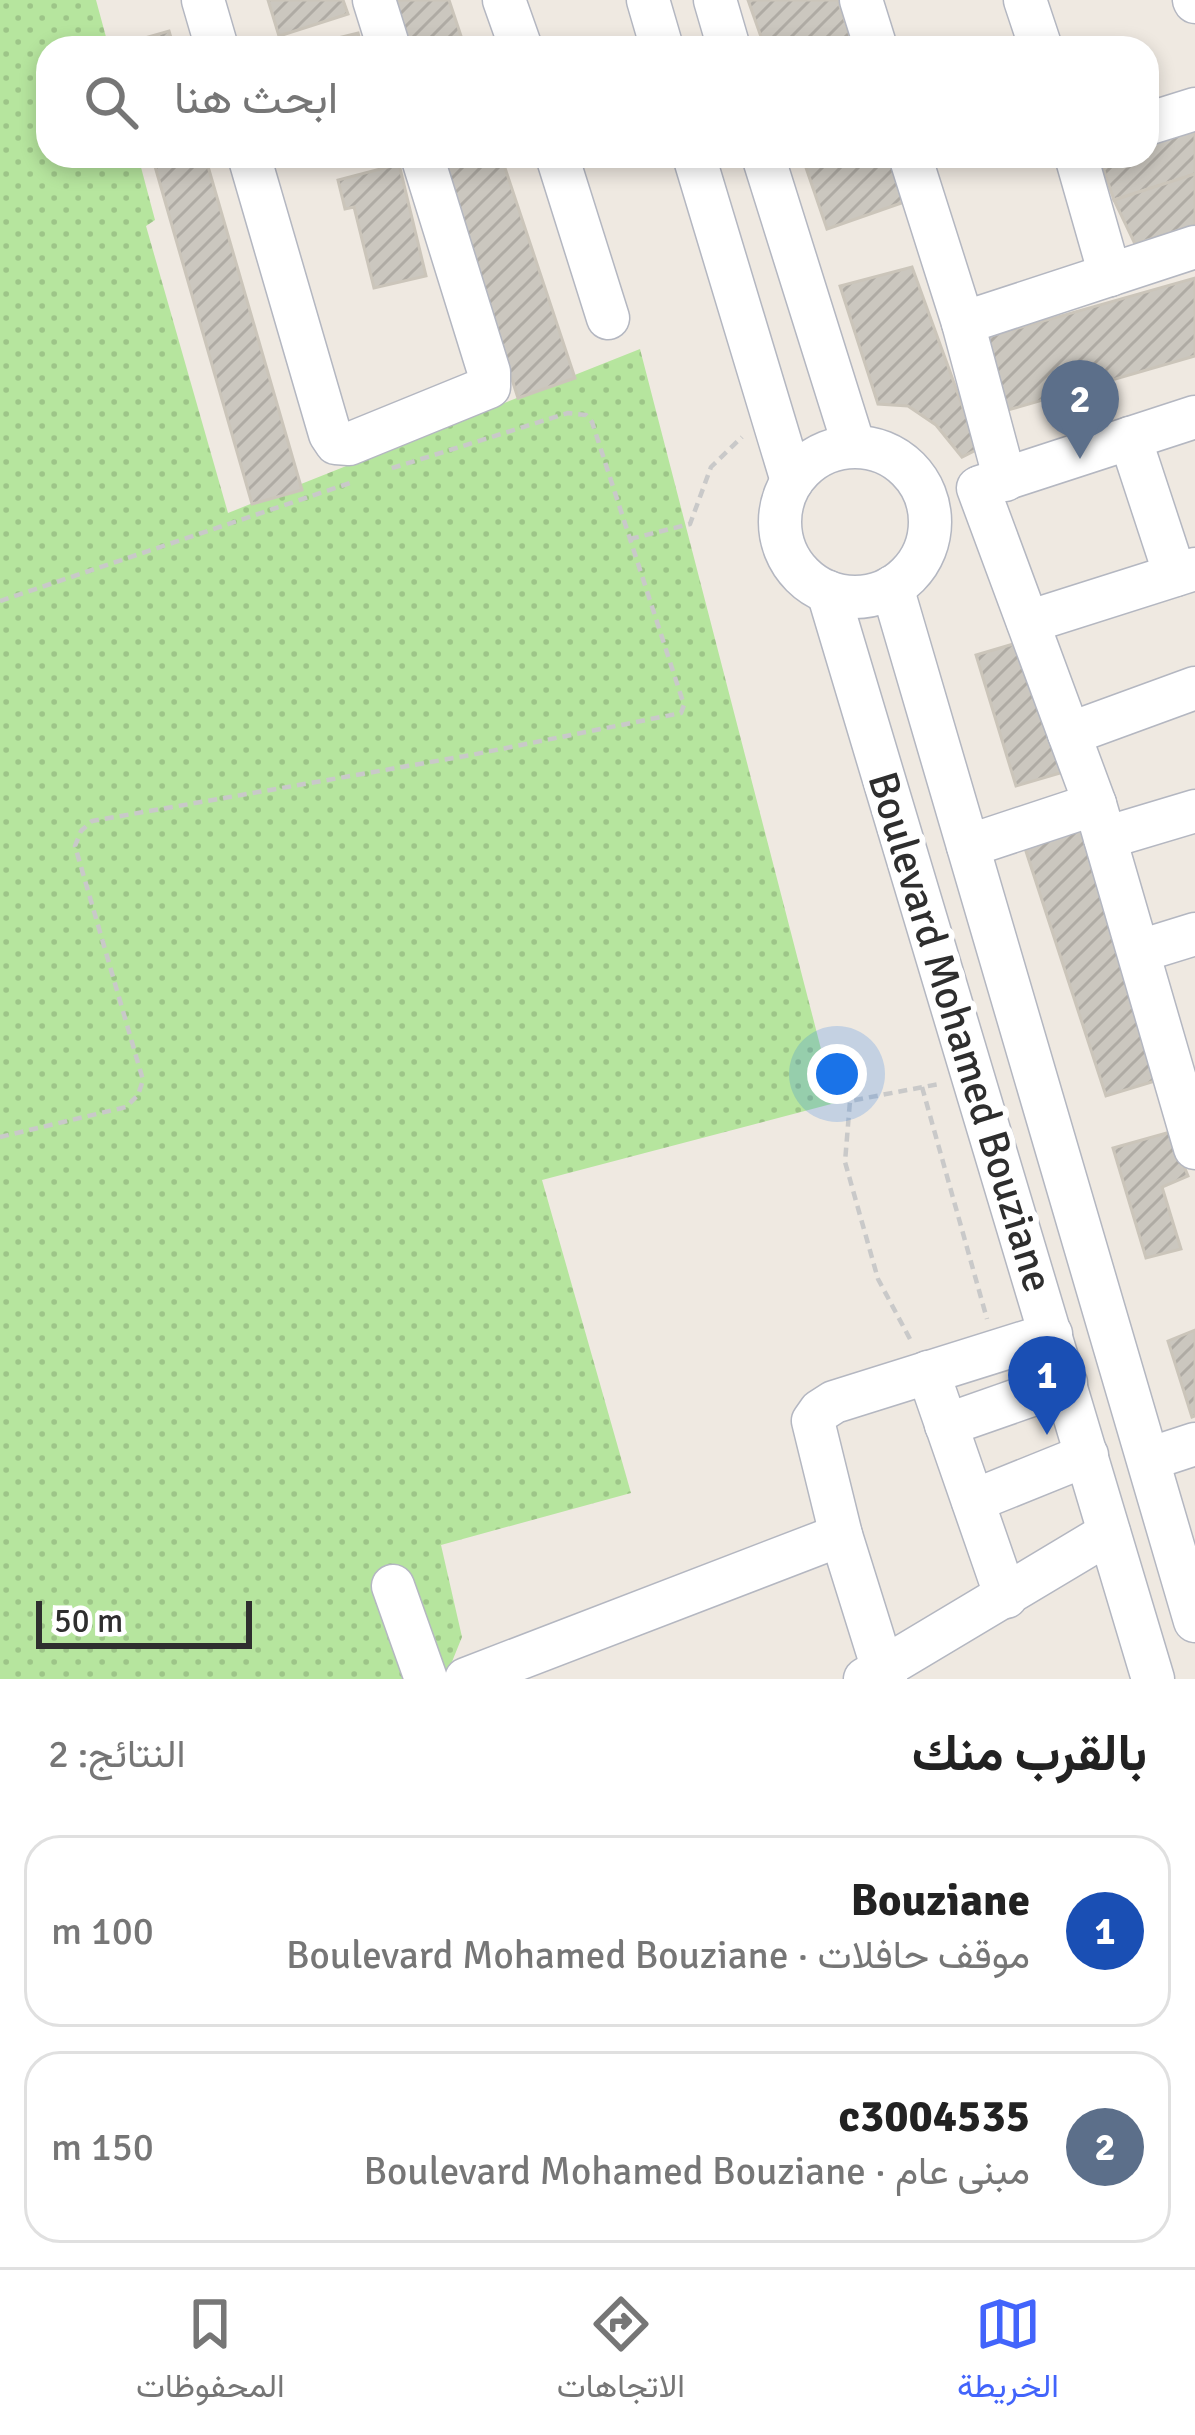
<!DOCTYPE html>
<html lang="ar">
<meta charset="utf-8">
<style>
body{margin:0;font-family:Signika,Vazirmatn,sans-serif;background:#f2f2f2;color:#222;direction:rtl}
.scale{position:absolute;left:36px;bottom:30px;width:216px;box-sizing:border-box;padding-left:12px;border:6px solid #2e2e2e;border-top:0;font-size:33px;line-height:42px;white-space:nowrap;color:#2e2e2e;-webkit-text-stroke:9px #fff;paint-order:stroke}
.you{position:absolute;left:837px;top:1074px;width:42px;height:42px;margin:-30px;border:9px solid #fff;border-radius:50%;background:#1a73e8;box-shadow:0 0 0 18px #1a73e833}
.badge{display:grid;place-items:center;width:78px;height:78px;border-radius:50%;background:#4264fb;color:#fff;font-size:39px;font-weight:700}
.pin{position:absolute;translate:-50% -99px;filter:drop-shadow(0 3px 6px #0008)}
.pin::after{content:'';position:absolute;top:63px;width:42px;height:36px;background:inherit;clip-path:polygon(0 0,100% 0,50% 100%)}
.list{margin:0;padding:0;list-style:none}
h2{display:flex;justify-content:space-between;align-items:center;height:156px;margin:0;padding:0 48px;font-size:51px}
h2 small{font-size:39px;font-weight:400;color:#767676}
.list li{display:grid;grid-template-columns:78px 1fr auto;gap:36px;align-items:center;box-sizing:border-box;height:192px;margin:0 24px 24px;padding:0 24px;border:3px solid #e0e0e0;border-radius:36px}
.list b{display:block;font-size:45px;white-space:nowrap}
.list p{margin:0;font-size:39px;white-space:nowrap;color:#767676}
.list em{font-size:39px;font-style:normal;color:#767676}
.icon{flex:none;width:66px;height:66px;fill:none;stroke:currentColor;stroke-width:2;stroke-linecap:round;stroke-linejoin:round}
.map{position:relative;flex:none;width:1195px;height:1679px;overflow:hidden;direction:ltr}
.search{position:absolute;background:#fff;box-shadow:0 6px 18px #0003;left:36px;right:36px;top:36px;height:132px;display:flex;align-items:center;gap:30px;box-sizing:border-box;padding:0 42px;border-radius:36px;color:#767676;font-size:45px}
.sheet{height:588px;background:#fff}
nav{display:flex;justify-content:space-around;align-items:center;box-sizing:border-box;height:168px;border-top:3px solid #e0e0e0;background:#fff;font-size:33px;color:#767676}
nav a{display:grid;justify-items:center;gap:6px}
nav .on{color:#4264fb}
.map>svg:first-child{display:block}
.green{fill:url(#green-dots)}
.building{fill:url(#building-hatch);stroke:#cbc5ba;stroke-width:3}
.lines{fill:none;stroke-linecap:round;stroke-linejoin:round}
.minor-casing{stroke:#b4b7c1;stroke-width:45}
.path{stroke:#c9c9c9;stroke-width:4.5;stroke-dasharray:9 6;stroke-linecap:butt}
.minor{stroke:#fff;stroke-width:42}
.labels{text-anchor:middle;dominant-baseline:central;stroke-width:12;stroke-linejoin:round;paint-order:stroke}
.street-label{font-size:42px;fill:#2e2e2e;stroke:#fff}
</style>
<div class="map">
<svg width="1195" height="1679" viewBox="0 0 1195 1679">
<defs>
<pattern id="green-dots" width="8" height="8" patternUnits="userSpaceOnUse" patternTransform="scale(3)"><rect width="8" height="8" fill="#b6e59e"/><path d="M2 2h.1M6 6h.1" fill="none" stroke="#9dc588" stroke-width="1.8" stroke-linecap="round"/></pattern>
<pattern id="building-hatch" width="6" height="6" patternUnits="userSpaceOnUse" patternTransform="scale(3)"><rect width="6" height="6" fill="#cbc7bf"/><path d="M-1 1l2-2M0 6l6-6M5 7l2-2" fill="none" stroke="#afaba4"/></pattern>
</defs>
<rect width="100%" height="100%" fill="#efe9e1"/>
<!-- green -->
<path class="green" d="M0,0h96l13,48h-61v108h90l17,64 -9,6 82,287 412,-164 195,754 -293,77 89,313 -190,52 21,92 -17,42h-445z"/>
<!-- building -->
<g class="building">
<path d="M268,0h75l5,14 -69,22z"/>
<path d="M388,0h61l16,48h-61z"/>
<path d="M748,0h90l16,48h-89z"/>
<path d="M169,31l5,17h-53l-1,-3z"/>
<path d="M358,33l4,15h-65z"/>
<path d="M1195,118v56l-81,26 -15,-44h48v-22z"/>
<path d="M152,156h53l97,334 -50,14z"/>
<path d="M439,156h62l74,222 -57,20z"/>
<path d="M802,156h90l15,45 -80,28z"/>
<path d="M399,164l27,112 -52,12 -20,-81 -9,2 -7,-29z"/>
<path d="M1195,174v51l-60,19 -21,-44z"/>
<path d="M912,267l66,182 -16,8 -26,-32 -28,-19 -30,-2 -38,-118z"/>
<path d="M1195,278v78l-187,54 -21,-73z"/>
<path d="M1027,640l40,131 -51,15 -40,-131z"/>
<path d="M1082,821l73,260 -49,15 -85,-260z"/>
<path d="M1170,1132l18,44 -26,11 19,62 -35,9 -33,-110z"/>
<path d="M1195,1330v86l-3,1 -24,-76z"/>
</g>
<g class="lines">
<!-- minor casing -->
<g class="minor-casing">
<g id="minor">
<path d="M203,0l14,48"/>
<path d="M374,0l15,48"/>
<path d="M504,0l17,48"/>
<path d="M648,0l14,48"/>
<path d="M715,0l14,48"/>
<path d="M861,0l15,48"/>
<path d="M1025,0l16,48"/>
<path d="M1194,0l1,2"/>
<path d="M1147,124l48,-15"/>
<path d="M249,156l81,278 6,9 13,1 140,-57v-15l-67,-216"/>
<path d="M557,156l51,162"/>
<path d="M694,156l98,325"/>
<path d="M763,156l91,290"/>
<path d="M910,156l53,167 42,157"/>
<path d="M1076,156l34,119"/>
<path d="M963,323l232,-76"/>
<path d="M1130,438l45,137"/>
<circle cx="855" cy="522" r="75"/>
<path d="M980,487l215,-70"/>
<path d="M978,488l117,316 100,344"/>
<path d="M892,587l303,1034"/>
<path d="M828,592l325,1087"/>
<path d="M1028,622l167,-53"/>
<path d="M1069,734l126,-46"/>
<path d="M1105,838l90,-27"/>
<path d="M968,846l127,-42"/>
<path d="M1140,951l55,-17"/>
<path d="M928,1372l78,225"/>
<path d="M946,1425l120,-42"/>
<path d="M1149,1459l46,-15"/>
<path d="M973,1501l114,-46"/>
<path d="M393,1586l33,93"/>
<path d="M466,1679l375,-144"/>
<path d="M865,1679l244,-146"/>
<path d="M886,1679l-45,-144 -28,-114 7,-10 14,-9 217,-68"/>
</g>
</g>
<!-- path -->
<g class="path">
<path d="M630,539l60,-15 21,-57 31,-30"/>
<path d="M0,601l353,-119"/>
<path d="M922,1087l65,232"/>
<path d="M0,1137l126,-30 12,-12 5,-15 -68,-234 6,-15 11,-10 379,-66 210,-42 3,-8 -92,-283 -6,-7 -18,-2 -182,57"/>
<path d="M910,1339l-32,-60 -33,-117 5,-61 89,-17"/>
</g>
<!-- minor -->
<use href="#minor" class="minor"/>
</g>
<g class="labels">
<!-- street labels -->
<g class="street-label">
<text transform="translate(960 1032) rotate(73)">Boulevard Mohamed Bouziane</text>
</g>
</g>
</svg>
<div class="scale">50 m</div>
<div class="you"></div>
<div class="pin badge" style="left:1047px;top:1435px;background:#1a4fb4">1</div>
<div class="pin badge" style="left:1080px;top:459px;background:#5c6f8a">2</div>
<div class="search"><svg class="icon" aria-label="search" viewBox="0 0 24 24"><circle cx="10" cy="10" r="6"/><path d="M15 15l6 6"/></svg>ابحث هنا</div>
</div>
<section class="sheet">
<h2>بالقرب منك<small>النتائج: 2</small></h2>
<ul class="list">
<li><span class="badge" style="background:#1a4fb4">1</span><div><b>Bouziane</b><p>موقف حافلات · Boulevard Mohamed Bouziane</p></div><em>100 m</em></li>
<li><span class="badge" style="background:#5c6f8a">2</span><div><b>c3004535</b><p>مبنى عام · Boulevard Mohamed Bouziane</p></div><em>150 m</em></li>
</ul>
</section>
<nav>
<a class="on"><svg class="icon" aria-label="map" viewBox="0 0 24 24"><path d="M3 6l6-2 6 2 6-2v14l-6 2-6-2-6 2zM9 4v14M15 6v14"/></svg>الخريطة</a>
<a><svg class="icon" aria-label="directions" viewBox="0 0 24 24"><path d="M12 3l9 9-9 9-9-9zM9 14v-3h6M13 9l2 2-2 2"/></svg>الاتجاهات</a>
<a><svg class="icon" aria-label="saved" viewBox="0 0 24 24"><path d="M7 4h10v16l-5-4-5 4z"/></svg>المحفوظات</a>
</nav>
